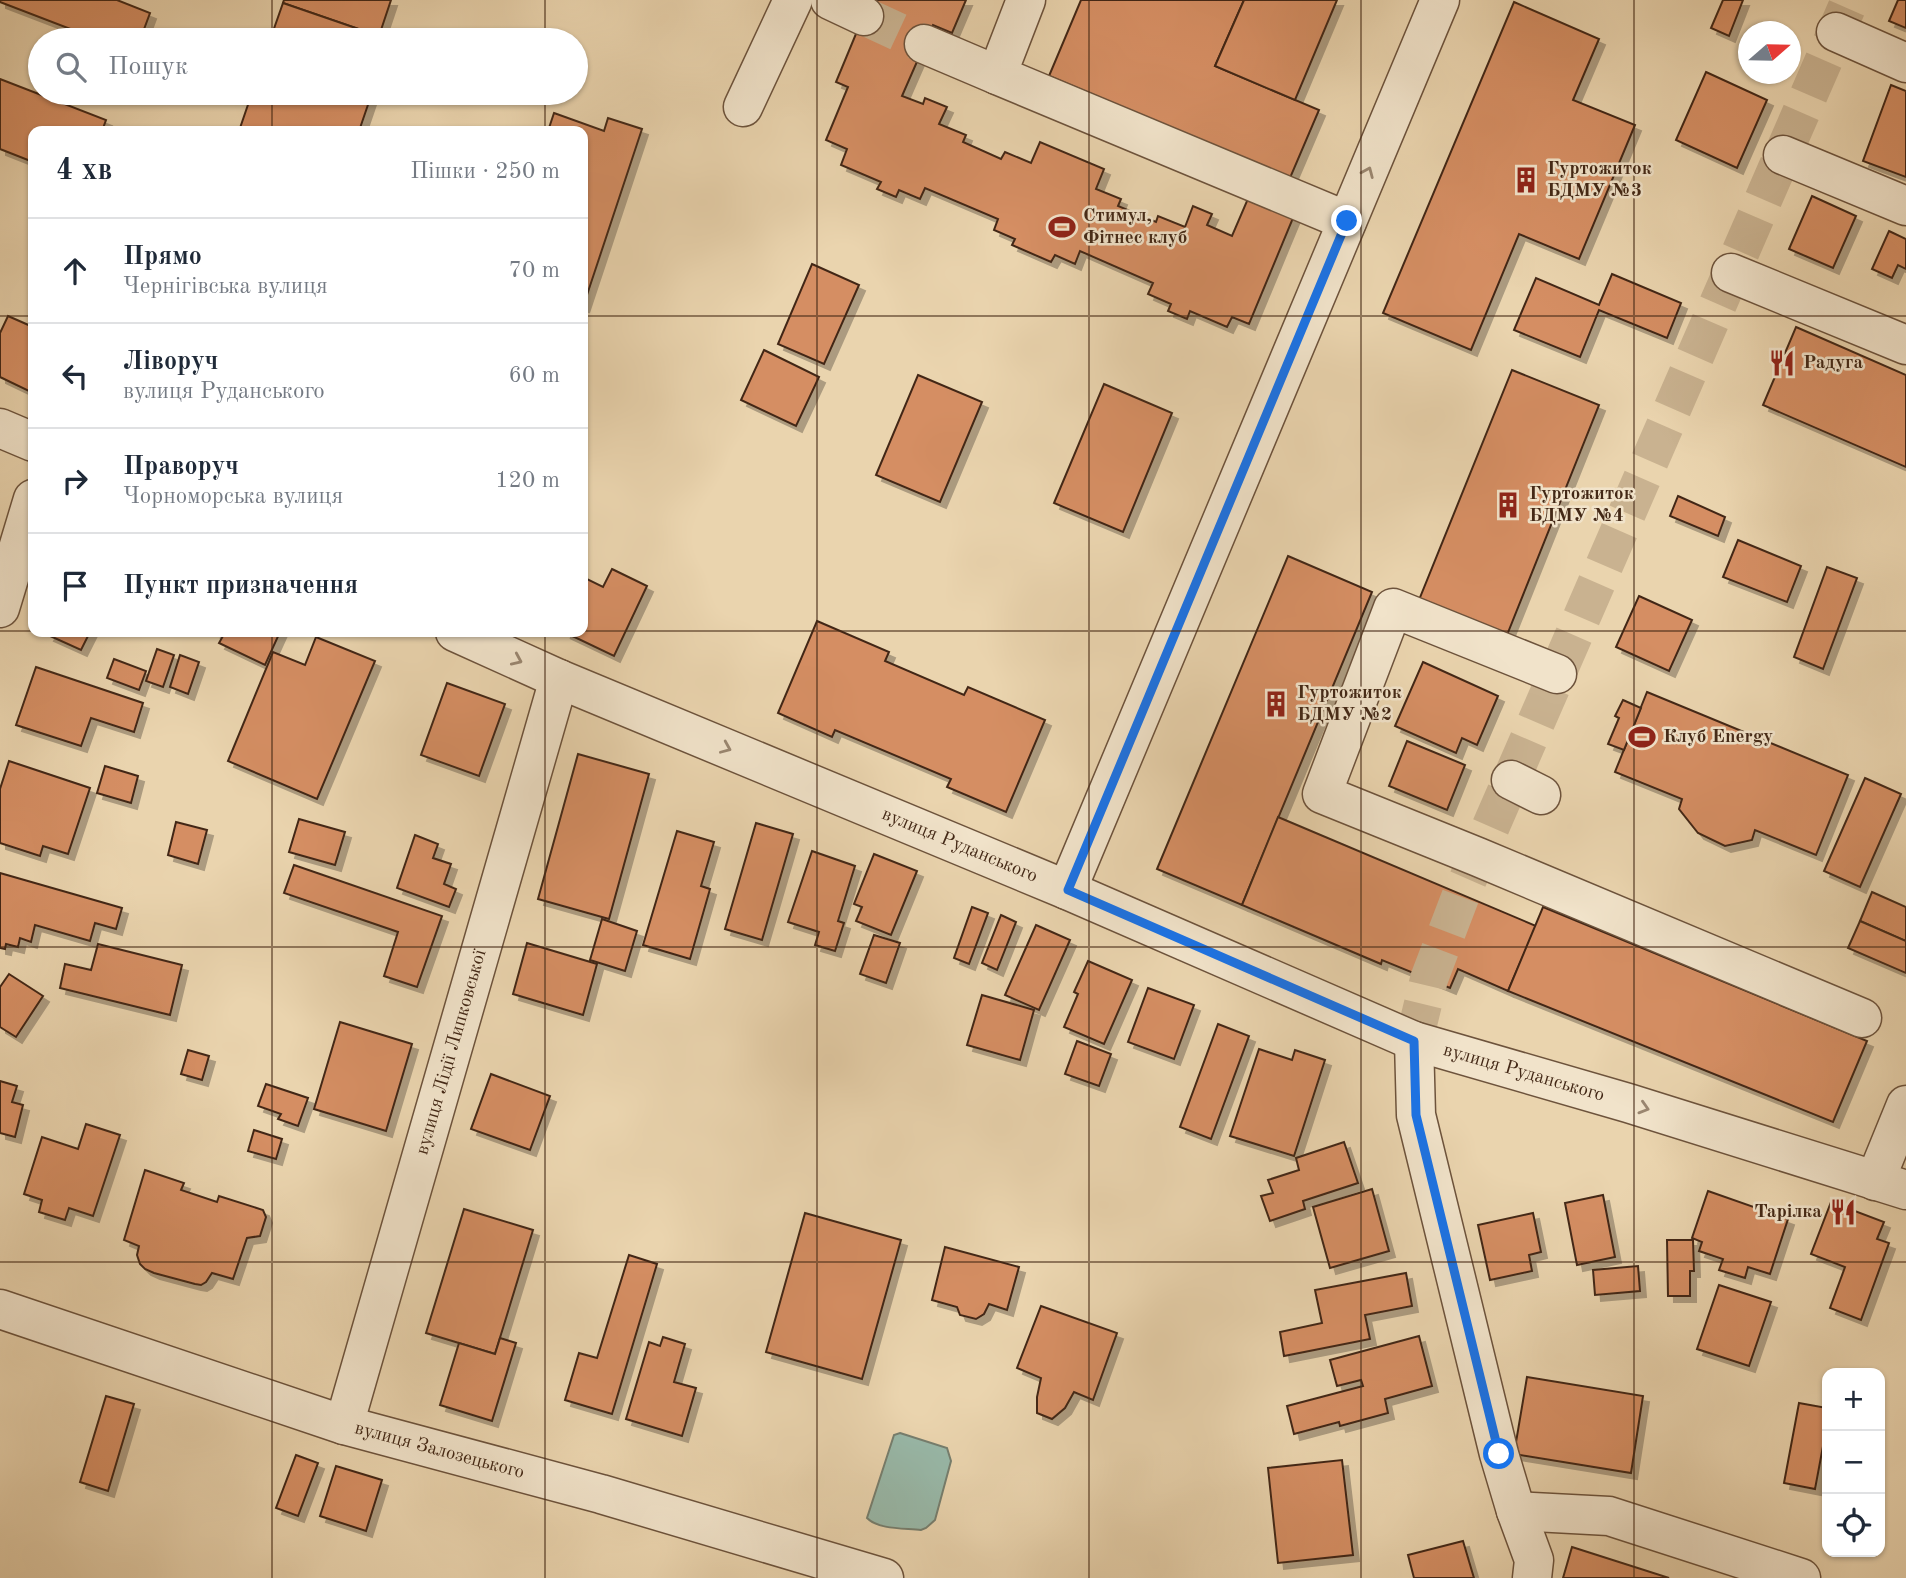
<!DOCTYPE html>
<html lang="uk">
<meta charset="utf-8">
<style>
body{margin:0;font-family:"Old Standard TT",serif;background:#f6f6f7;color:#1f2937}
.controls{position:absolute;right:21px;bottom:21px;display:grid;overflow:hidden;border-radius:14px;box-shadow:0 2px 5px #0004}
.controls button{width:63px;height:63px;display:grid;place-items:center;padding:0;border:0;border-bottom:2px solid #e0e1e3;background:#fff;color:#1f2937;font:35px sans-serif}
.compass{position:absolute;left:1738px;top:21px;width:63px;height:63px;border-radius:50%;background:#fff;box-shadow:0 2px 5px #0004;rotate:70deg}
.stop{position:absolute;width:21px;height:21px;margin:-16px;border:5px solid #1a73e8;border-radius:50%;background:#fff}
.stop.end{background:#1a73e8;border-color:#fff;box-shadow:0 2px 7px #0008}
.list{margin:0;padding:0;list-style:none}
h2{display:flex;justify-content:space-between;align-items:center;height:91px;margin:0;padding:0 28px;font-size:30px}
h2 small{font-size:23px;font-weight:400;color:#747a83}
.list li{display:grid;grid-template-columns:46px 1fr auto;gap:21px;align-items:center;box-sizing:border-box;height:105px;padding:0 28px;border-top:2px solid #e0e1e3}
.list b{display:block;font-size:26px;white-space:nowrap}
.list p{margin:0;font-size:23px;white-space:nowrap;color:#747a83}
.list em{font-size:23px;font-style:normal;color:#747a83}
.icon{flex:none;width:38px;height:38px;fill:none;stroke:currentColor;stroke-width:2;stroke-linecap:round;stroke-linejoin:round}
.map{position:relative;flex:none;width:1906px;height:1578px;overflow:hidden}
.search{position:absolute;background:#fff;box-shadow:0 2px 5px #0004;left:28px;top:28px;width:560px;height:77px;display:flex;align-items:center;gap:18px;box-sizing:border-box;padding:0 24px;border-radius:38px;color:#747a83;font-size:26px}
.panel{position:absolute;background:#fff;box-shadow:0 2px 5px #0004;left:28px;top:126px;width:560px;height:511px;border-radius:14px}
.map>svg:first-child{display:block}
.water{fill:#98b8a8;stroke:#767e6e;stroke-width:2}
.building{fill:#d58e64;stroke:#432816;stroke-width:2;filter:url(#shadow)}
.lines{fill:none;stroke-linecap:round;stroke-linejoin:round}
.minor-tunnel{stroke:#c9b290;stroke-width:38;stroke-dasharray:38 19;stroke-linecap:butt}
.minor-casing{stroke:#6d533c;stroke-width:41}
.minor{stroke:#f1e3ca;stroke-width:38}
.oneway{stroke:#9a8670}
.route{stroke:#1a73e8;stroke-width:9}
.grid{fill:none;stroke:#432816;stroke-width:2;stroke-opacity:0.55}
.labels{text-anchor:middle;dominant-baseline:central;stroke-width:5;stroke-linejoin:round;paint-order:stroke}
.poi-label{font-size:19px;font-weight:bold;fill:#432816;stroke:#f1e3ca;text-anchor:start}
.street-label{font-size:19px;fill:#432816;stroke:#f1e3ca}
</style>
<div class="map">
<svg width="1906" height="1578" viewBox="0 0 1906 1578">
<defs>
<filter id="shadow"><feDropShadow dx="6" dy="6" stdDeviation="0" flood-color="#0004"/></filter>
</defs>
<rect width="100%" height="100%" fill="#ead4ae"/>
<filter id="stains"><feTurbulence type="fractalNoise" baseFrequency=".00286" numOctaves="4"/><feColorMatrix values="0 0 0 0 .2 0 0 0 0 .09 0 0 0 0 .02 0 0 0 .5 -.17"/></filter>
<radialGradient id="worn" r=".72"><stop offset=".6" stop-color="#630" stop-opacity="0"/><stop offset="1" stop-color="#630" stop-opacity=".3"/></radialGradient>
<!-- water -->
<path class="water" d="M900,1433l47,15 4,13 -16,59 -9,8 -5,2c-16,-2 -42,0 -54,-12l27,-83z"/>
<!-- building -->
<g class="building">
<path d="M0,0h117l33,13 -10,27h-41l-99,-38z"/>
<path d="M284,0h107l-12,36 -96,-33z"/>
<path d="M870,0h96l-14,33 -19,-8 -31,71 21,8 2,-6 22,9 -8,17 27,11 -3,7 38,17 4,-7 26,11 9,-21 64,27 -8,20 25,10 -3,7 38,16 2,-6 27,11 8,-21 19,8 -5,11 25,11 21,-49 45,19 -49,118 -17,-7 -5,10 -37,-16 -3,8 -19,-8 3,-7 -23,-10 5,-11 -73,-32 -5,13 -20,-9 -4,7 -39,-17 3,-6 -21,-9 4,-11 -73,-31 -5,11 -21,-9 -3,7 -19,-8 4,-7 -40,-17 6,-16 -21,-9 22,-53 -12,-5z"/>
<path d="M1081,0h163l-29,66 104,44 -29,68 -241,-102z"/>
<path d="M1244,0h93l-42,100 -80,-34z"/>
<path d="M1723,0h20l-14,36 -18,-8z"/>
<path d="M1898,0h8v28l-17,-7z"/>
<path d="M1514,2l85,37 -26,61 62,25 -56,134 -60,-25 -48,116 -88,-37z"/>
<path d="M283,3l96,33 -2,4h-107z"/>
<path d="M1706,72l61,28 -30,68 -61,-28z"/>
<path d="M0,79l106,41 -4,11h-69v31l-33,-13z"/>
<path d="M1891,85l15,6v86l-43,-16z"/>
<path d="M252,93h120l-13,38h-120z"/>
<path d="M554,113l50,18 4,-13 34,11 -59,178v-176h-35z"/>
<path d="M1812,196l44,20 -23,52 -44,-19z"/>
<path d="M1889,231l17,8v30l-8,-4 -6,13 -20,-9z"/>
<path d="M812,264l47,21 -35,79 -46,-20z"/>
<path d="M1612,274l69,29 -14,35 -68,-28 -19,47 -66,-27 22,-52 63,27z"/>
<path d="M8,316l25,11v66l-33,-16v-44z"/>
<path d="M1796,327l110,48v92l-143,-62z"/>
<path d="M764,350l55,27 -23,49 -55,-26z"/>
<path d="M1512,370l87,35 -94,235 -88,-35z"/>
<path d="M918,375l64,27 -42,100 -64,-27z"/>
<path d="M1104,384l68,29 -49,119 -69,-29z"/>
<path d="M1678,496l47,21 -7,19 -48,-20z"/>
<path d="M1738,540l63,26 -14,36 -64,-25z"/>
<path d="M1288,556l84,36 -130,313 -85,-36z"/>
<path d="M1827,567l30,11 -34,91 -29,-12z"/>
<path d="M612,569l35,17 -33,70 -50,-24h19v-55l20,10z"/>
<path d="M1639,596l53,24 -23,51 -53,-24z"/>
<path d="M817,621l72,31 -4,9 79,34 4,-8 77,33 -39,92 -59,-25 4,-8 -116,-49 -3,7 -54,-24z"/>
<path d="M50,632h40l-9,18 -33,-15z"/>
<path d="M214,632h66l-15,33 -46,-22 4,-7z"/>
<path d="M316,637l59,24 -58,138 -89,-38 45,-109 32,13z"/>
<path d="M157,649l17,6 -11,32 -17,-6z"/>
<path d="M180,655l19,7 -11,32 -18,-7z"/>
<path d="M114,659l32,12 -7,19 -32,-12z"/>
<path d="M1423,662l75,34 -21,49 -15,-7 -6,15 -61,-27z"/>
<path d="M36,667l107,36 -9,29 -43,-14 -10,28 -65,-21z"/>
<path d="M447,683l58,21 -26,72 -58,-21z"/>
<path d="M1647,692l201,83 -32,80 -61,-25 -3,10 -27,6 -27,-13 -19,-24 3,-10 -67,-27z"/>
<path d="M1623,700l18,8 -17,42 -16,-6 11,-26 -4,-2z"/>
<path d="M1407,741l58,24 -18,45 -58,-24z"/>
<path d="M578,754l71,20 -40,145 -71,-20z"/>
<path d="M9,761l81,27 -22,66 -25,-8 -3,10 -40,-13v-54z"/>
<path d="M105,766l33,10 -7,27 -34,-10z"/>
<path d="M1865,778l36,16 -41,93 -36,-16z"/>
<path d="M1278,817l258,109 -28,65 -50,-22 -8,19 -68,-28 -1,4 -139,-59z"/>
<path d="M299,819l46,13 -10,33 -46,-13z"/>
<path d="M176,822l31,8 -9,34 -30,-9z"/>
<path d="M756,823l37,11 -31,106 -37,-11z"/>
<path d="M677,831l37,11 -13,44 9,3 -20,70 -47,-14z"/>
<path d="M415,835l23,9 -5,14 18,6 -7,20 12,5 -7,18 -52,-19z"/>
<path d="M812,851l43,15 -17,55 6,2 -9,28 -20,-6 4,-13 -31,-10z"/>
<path d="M874,854l43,17 -26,64 -35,-14 6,-14 -8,-3z"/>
<path d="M294,865l148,51 -25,71 -33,-11 14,-44 -114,-39z"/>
<path d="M0,873l122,35 -6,21 -21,-6 -5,18 -55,-16 -4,17 -11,-4 -2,9 -12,-3 -1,5 -5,-1z"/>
<path d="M1872,892l34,15v34l-46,-20z"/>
<path d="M972,907l16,6 -19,51 -15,-6z"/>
<path d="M1543,907l324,134 -34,81 -325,-131z"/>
<path d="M1001,915l15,7 -19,48 -15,-7z"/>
<path d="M602,919l35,12 -12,40 -35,-11z"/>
<path d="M1860,921l46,20v32l-58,-25z"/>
<path d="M1036,925l34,15 -31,70 -34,-15z"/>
<path d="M874,935l26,8 -14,40 -26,-9z"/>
<path d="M527,943l70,21 -14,51 -70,-21z"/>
<path d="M98,944l84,21 -12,50 -110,-27 5,-24 26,6z"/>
<path d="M1088,961l44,19 -28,64 -40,-17 14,-33 -4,-2z"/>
<path d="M9,974l34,22 -27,41 -16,-10v-40z"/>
<path d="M1148,988l46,17 -20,54 -46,-17z"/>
<path d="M982,995l52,15 -14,50 -53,-15z"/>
<path d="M340,1022l72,22 -26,87 -72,-22z"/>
<path d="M1218,1024l31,12 -38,103 -31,-12z"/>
<path d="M1077,1041l34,13 -12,32 -34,-12z"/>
<path d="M1259,1049l33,11 3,-10 30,10 -31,96 -64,-20z"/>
<path d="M188,1050l21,6 -7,24 -21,-6z"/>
<path d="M491,1074l59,22 -20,54 -59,-21z"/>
<path d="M0,1081l17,5 -5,16 11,3 -8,32 -15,-4z"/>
<path d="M266,1084l42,14 -10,28 -20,-7 3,-5 -23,-8z"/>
<path d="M86,1124l34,11 -27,81 -24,-8 -4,12 -26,-8 3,-12 -18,-6 18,-57 36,12z"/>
<path d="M254,1130l28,9 -6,20 -28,-8z"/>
<path d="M1344,1142l14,41 -55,18 2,8 -35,12 -9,-25 12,-3 -5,-13 31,-10 -3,-12z"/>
<path d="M145,1170l39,13 -3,7 36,12 2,-6 44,14 3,7 -6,19 -13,2 -14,41 -21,-6 -6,9 -5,3 -6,-1 -41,-11 -9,-4 -5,-5 -3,-9 2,-9 -15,-6z"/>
<path d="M1372,1189l17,62 -59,17 -17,-61z"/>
<path d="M1708,1191l80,28 -18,55 -22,-7 -3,11 -26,-8 4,-11 -24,-8 3,-9 -10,-4z"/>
<path d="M1603,1195l12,62 -38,8 -12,-62z"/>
<path d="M1831,1202l53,20 -7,17 12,4 -28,77 -31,-12 15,-41 -34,-13z"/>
<path d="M464,1209l69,21 -38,124 -69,-21z"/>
<path d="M805,1213l96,27 -39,139 -96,-27z"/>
<path d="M1533,1213l8,39 -12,3 3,16 -42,9 -12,-55z"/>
<path d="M1667,1240h26l1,31h-4v25h-22z"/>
<path d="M945,1247l74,20 -12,43 -18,-6 -5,10 -8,5 -16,-4 -3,-8 -25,-7z"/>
<path d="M629,1255l28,9 -45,150 -47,-14 14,-47 18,5z"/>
<path d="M1638,1266l2,25 -45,4 -2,-25z"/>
<path d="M1406,1273l6,33 -47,9 5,24 -86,17 -4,-24 42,-9 -7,-33z"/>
<path d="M1719,1285l52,17 -22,64 -52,-17z"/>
<path d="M1041,1306l76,27 -24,67 -19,-8 -9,16 -13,11 -15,-6v-16l4,-19 -24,-10z"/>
<path d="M1419,1336l13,50 -47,13 3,14 -48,13 -1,-4 -45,12 -7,-28 76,-20 -2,-6 -24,6 -7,-26z"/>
<path d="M663,1337l22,7 -11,38 22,6 -14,48 -56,-17 23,-77 11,4z"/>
<path d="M500,1338l16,5 -24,78 -52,-16 19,-62 36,11z"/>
<path d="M1527,1377l116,19 -12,77 -117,-19z"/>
<path d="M106,1396l28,8 -26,87 -28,-9z"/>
<path d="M1799,1403l28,5v17l-12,64 -31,-6z"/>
<path d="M296,1455l22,8 -20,53 -22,-8z"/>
<path d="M1342,1460l11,95 -75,8 -10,-95z"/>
<path d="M336,1466l46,14 -16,51 -46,-15z"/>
<path d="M1463,1541l11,37h-60l-6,-23z"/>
<path d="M1572,1547l97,31h-106z"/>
</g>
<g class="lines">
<!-- minor-tunnel -->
<g class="minor-tunnel">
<path d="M864,16l60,28"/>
<path d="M1414,1041l15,-62 32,-84 389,-895"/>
</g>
<!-- minor casing -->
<g class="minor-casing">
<g id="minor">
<path d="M830,0l34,16"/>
<path d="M1026,0l-29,75 350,146"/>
<path d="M1836,32l70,31"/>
<path d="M924,44l73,31"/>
<path d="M743,107l50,-107"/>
<path d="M1783,155l123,51"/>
<path d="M1731,273l175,72"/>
<path d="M0,428l33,14"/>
<path d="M0,608l33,-109"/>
<path id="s1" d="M455,632l104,47 508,211 347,151 214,62 278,87"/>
<path d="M1557,674l-164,-66 -71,186 156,63 384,161"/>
<path d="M1511,780l30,15"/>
<path d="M1067,890l373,-890"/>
<path d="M1414,1041l2,74 83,339 17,57 18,49 -2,18"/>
<path d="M1875,1181l31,-76"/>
<path id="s2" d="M0,1309l344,116 257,69 283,84"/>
<path id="s3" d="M344,1425l215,-746"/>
<path d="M1516,1511l93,5 192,62"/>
</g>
</g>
<!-- minor -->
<use href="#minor" class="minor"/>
</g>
<!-- one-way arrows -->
<defs><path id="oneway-chevron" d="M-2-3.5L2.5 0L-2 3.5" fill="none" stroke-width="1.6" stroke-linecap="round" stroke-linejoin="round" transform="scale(1.75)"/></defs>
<g class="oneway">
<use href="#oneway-chevron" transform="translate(1368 172) rotate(-67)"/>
<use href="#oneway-chevron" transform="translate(517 660) rotate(24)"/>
<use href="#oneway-chevron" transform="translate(726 748) rotate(23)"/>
<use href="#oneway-chevron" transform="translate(1644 1108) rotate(17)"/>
</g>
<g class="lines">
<!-- route -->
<path class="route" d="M1347,221l-279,669 346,151 2,74 83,339"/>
</g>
<!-- grid -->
<path class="grid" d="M272,0v40M545,0v40M817,0v1578M1089,0v1578M1361,0v1578M1634,0v1578M272,93v38M545,93v38M0,316h33M583,316h1323M0,631h33M583,631h1323M272,632v946M545,632v946M0,947h1906M0,1262h1906"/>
<!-- icons -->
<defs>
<g id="building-bare" transform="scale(2.1)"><path d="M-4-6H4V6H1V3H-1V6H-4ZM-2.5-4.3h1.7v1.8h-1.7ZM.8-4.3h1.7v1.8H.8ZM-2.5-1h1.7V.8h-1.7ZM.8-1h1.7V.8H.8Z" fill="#8f2418" stroke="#f1e3ca" stroke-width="2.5" paint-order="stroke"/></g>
<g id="stadium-bare" transform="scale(2.1)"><path d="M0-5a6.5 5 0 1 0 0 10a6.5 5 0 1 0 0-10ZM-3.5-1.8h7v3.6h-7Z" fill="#8f2418" stroke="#f1e3ca" stroke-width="2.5" paint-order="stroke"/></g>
<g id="restaurant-bare" transform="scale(2.1)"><path d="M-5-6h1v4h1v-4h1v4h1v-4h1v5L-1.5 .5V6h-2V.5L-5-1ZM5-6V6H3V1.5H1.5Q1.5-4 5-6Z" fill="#8f2418" stroke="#f1e3ca" stroke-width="2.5" paint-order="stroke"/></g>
</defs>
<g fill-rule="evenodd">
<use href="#building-bare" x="1526" y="180"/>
<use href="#stadium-bare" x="1062" y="227"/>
<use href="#restaurant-bare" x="1782" y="363"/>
<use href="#building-bare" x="1508" y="505"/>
<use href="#building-bare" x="1276" y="704"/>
<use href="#stadium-bare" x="1642" y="737"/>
<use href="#restaurant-bare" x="1843" y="1212"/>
</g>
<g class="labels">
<!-- poi labels -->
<g class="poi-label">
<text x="1547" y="169">Гуртожиток<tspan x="1547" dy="22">БДМУ №3</tspan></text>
<text x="1083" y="216">Стимул,<tspan x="1083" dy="22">Фітнес клуб</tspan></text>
<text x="1803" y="363">Радуга</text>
<text x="1529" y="494">Гуртожиток<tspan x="1529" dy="22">БДМУ №4</tspan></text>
<text x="1297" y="693">Гуртожиток<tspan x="1297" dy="22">БДМУ №2</tspan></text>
<text x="1663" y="737">Клуб Energy</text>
<text x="1822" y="1212" text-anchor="end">Тарiлка</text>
</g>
<!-- street labels -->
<g class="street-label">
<text stroke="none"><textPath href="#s1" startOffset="548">вулиця Руданського</textPath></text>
<text stroke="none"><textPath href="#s3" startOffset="388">вулиця Лідії Липковської</textPath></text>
<text stroke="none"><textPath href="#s1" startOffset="1157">вулиця Руданського</textPath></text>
<text stroke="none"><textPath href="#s2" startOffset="462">вулиця Залозецького</textPath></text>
</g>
</g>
<rect width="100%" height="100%" filter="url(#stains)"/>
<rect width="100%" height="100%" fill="url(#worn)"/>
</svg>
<div class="controls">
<button>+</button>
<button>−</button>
<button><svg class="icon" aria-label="locate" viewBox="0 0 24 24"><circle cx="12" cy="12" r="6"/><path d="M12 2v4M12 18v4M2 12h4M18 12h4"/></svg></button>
</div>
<svg class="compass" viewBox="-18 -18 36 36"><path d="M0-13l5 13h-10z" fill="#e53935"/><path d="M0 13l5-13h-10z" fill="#747a83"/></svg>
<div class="stop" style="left:1499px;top:1454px"></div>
<div class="stop end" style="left:1347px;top:221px"></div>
<div class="search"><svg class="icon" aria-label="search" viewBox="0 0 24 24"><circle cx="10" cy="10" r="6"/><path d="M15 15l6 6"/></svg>Пошук</div>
<section class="panel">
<h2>4 хв<small>Пішки · 250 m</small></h2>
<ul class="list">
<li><svg class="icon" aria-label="ahead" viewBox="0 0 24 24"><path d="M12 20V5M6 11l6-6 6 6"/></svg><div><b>Прямо</b><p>Чернігівська вулиця</p></div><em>70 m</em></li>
<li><svg class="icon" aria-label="left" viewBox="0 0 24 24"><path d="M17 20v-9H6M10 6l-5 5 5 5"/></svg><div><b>Ліворуч</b><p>вулиця Руданського</p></div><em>60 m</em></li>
<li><svg class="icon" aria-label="right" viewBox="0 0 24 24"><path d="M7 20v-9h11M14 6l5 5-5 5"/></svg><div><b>Праворуч</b><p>Чорноморська вулиця</p></div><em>120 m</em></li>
<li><svg class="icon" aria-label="arrive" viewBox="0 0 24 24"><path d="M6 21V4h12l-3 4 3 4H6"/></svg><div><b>Пункт призначення</b></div></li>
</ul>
</section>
</div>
